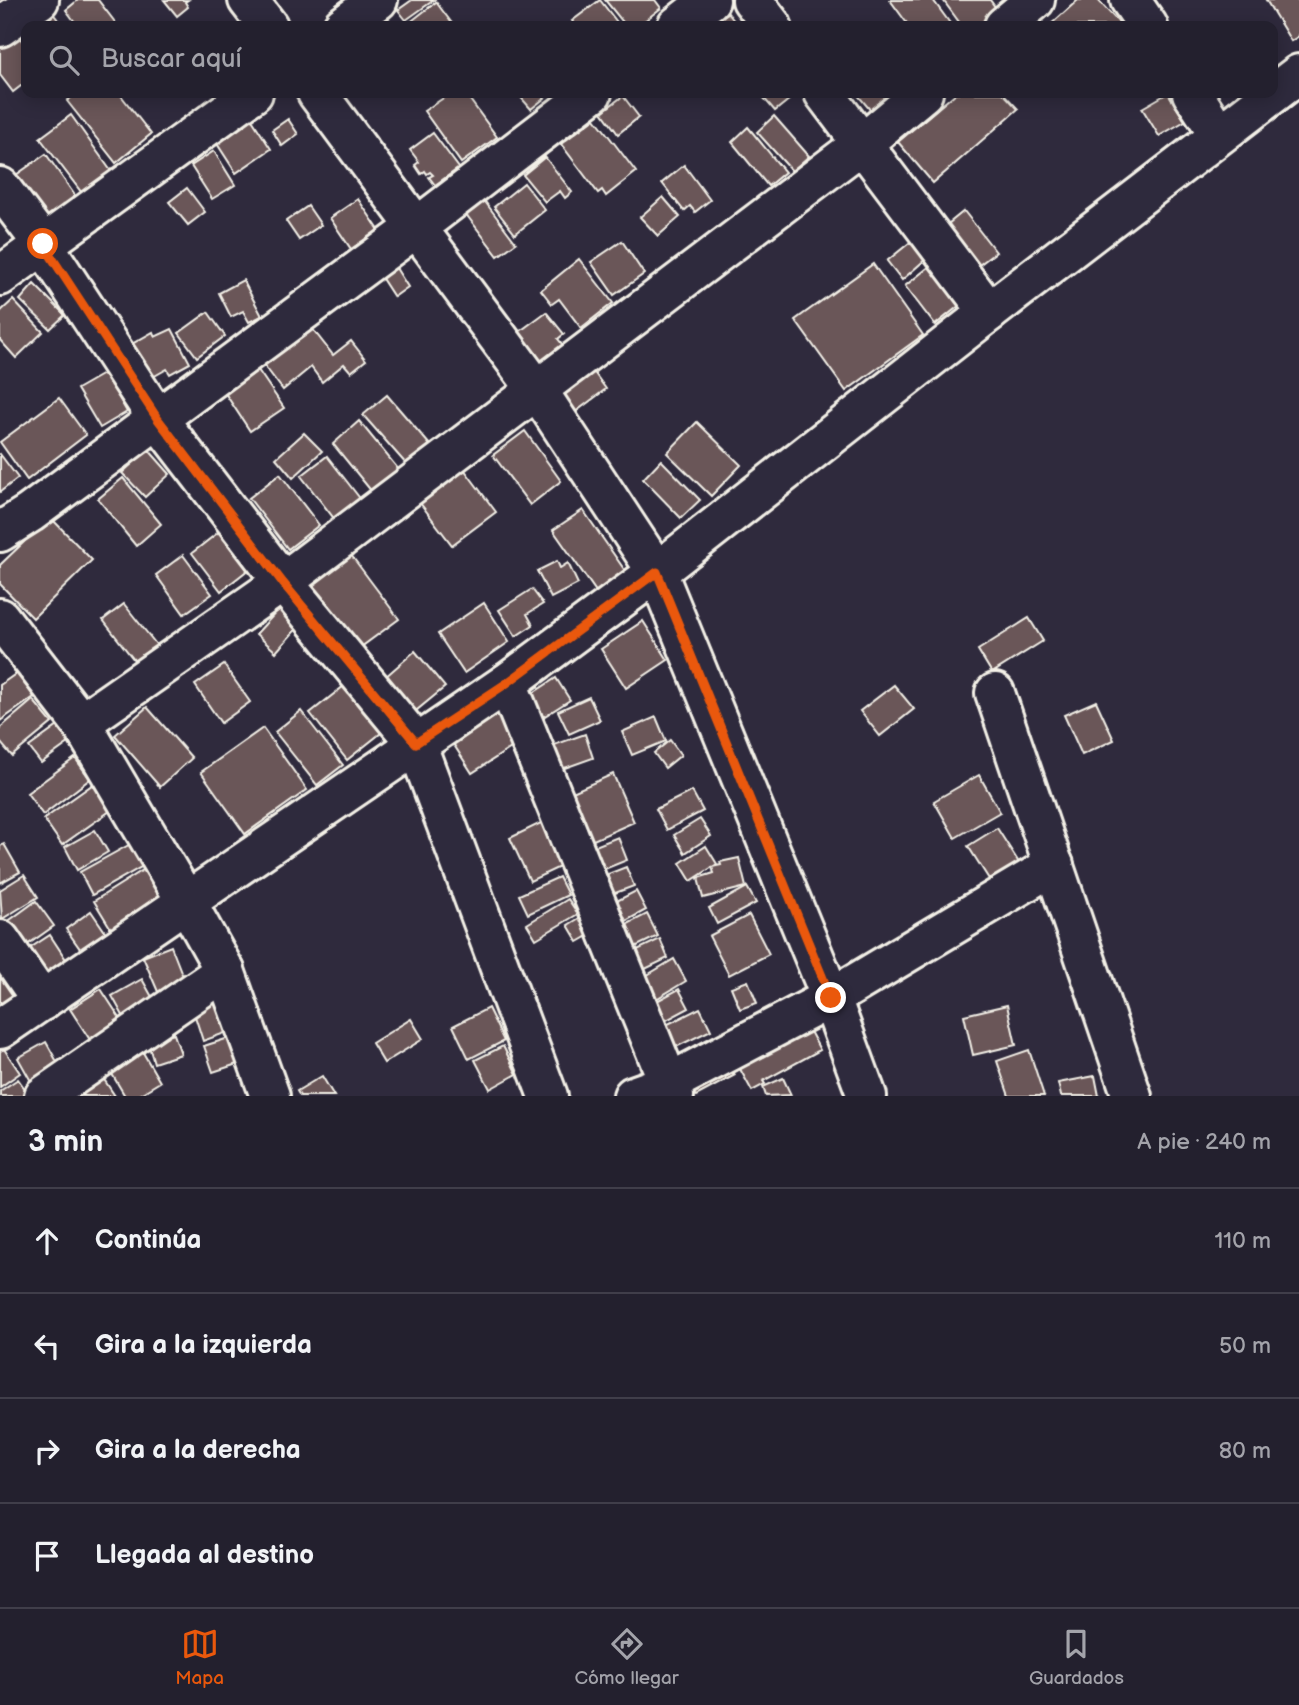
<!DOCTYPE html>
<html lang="es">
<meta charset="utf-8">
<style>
body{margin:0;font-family:"Balsamiq Sans",sans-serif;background:#2b2836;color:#f1f3f6}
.stop{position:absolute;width:21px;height:21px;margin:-16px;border:5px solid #ea580c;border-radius:50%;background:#fff}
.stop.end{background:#ea580c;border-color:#fff;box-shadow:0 2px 7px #0008}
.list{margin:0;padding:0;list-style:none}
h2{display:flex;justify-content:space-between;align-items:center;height:91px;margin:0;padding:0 28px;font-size:30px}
h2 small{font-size:23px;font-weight:400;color:#a3a3aa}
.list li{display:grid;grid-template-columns:46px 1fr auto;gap:21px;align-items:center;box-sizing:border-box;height:105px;padding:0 28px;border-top:2px solid #403e4a}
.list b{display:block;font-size:26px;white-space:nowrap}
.list em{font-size:23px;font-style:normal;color:#a3a3aa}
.icon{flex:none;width:38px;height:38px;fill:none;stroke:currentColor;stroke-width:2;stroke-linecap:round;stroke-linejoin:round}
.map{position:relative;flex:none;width:1299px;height:1096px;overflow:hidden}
.search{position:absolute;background:#23202e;box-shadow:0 4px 18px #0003;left:21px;right:21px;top:21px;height:77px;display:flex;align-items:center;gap:18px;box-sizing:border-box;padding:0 24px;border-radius:14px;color:#a3a3aa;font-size:26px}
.sheet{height:511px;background:#23202e}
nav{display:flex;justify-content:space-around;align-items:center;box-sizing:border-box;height:98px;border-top:2px solid #403e4a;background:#23202e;font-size:19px;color:#a3a3aa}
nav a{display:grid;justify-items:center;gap:4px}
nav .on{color:#ea580c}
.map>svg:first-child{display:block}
.building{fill:#6b5659;stroke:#f4f1e8;stroke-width:2}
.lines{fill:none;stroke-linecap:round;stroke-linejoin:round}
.minor-casing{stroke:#f4f1e8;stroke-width:44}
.minor{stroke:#2f2a3d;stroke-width:38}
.route{stroke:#ea580c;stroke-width:9}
</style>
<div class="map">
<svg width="1299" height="1096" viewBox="0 0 1299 1096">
<rect width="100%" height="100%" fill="#2f2a3d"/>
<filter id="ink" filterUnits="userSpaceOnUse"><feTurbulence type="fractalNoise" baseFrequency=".0143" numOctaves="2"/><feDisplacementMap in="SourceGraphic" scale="14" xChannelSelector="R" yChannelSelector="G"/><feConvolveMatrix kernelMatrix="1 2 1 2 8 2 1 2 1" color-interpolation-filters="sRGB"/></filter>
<g filter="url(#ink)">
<!-- building -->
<g class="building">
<path d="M78,0h20l20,26h-40l-12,-16z"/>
<path d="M164,0h24l-3,2 3,5 -11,9z"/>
<path d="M412,0h22l-28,20 -8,-10z"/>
<path d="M600,0l20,26h-44l-4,-5z"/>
<path d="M605,0h50l6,8 -23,18h-12z"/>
<path d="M890,0h43l19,26h-43z"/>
<path d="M943,0h47l8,11 -22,15h-14z"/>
<path d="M1078,0h20l24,26h-73z"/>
<path d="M1266,0h33v36l-8,5z"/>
<path d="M436,2l18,24h-42l-3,-3z"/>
<path d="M51,11l12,15h-32z"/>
<path d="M728,13l10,13h-29z"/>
<path d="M17,34l9,12v36l-13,10 -13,-17v-28z"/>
<path d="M77,93h42l32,41 -35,29 -49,-62z"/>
<path d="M451,93h14l32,44 -36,26 -37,-52z"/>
<path d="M517,93h34l-20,16z"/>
<path d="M766,93h27l2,2 -20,16 -13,-15z"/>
<path d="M856,93h39l-23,19z"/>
<path d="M956,93h47l15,16 -85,74 -35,-41z"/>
<path d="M1168,93l17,28 -26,15 -17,-28z"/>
<path d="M623,96l16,21 -21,17 -16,-22z"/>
<path d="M71,115l40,56 -29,22 -42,-55z"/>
<path d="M249,115l22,34 -35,24 -22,-34z"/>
<path d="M774,116l35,40 -17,15 -35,-39z"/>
<path d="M595,118l41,54 -30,24 -4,-6 -4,3 -37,-49z"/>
<path d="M288,119l10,15 -16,12 -10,-16z"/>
<path d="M748,127l37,45 -17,14 -36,-44z"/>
<path d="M433,133l26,35 -24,17 -6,-8 4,-2 -3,-3 -3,2 -2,-3 -4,3 -6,-9 4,-3 -9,-12z"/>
<path d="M214,151l21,34 -23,14 -21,-33z"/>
<path d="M46,154l30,43 -39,28 -31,-43z"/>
<path d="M545,157l27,35 -7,6 -5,-7 -15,11 -22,-27z"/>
<path d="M684,165l26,35 -15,12 -5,-6 -6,5 -22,-28z"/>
<path d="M524,183l21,27 -30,24 -21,-27z"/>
<path d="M187,188l18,24 -17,13 -19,-23z"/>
<path d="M663,197l17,20 -22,19 -18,-19z"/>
<path d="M358,199l21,31 -28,19 -21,-31z"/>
<path d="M483,199l33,44 -18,13 -33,-43z"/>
<path d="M308,206l13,19 -22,15 -13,-19z"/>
<path d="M964,211l32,41 -17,13 -31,-41z"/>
<path d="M913,240l14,18 -25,22 -15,-19z"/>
<path d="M622,241l22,33 -30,21 -23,-33z"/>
<path d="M579,259l34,44 -32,25 -22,-29 -7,5 -11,-14z"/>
<path d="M934,263l31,38 -30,24 -30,-39z"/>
<path d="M873,264l50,71 -77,56 -51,-71z"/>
<path d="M396,268l12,19 -14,10 -13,-20z"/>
<path d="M243,280l19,36 -13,6 -6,-11 -12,6 -12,-24z"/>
<path d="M34,284l31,31 -15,14 -30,-29z"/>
<path d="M13,300l30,32 -27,26 -16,-18v-28z"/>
<path d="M208,312l17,24 -28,21 -18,-24z"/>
<path d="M546,312l18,22 -6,5 5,6 -22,17 -22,-30z"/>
<path d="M311,327l22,28 18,-14 15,19 -15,12 -7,-8 -22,18 -11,-15 -28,23 -19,-25z"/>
<path d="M172,329l18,34 -20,11 -3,-5 -16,9 -19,-34 21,-12 2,5z"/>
<path d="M256,367l28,41 -34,23 -27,-41z"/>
<path d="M593,371l13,18 -32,24 -13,-18z"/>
<path d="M105,373l22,39 -27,16 -23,-39z"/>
<path d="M387,395l43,50 -23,20 -44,-50z"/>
<path d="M59,398l27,37 -59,45 -27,-38z"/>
<path d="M359,421l45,55 -27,22 -44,-54z"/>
<path d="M697,422l44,43 -30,31 -44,-43z"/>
<path d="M525,431l36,50 -31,24 -37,-50z"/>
<path d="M304,433l18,18 -29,27 -17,-20z"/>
<path d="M148,449l22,25 -25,23 -23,-24z"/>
<path d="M0,454l18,24 -18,14z"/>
<path d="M327,456l35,45 -26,20 -35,-45z"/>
<path d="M661,460l39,40 -19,18 -38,-39z"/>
<path d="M464,469l32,43 -44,33 -32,-42z"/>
<path d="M280,474l39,51 -31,24 -39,-51z"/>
<path d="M123,478l38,46 -25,22 -38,-47z"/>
<path d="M583,510l43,62 -29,21 -44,-63z"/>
<path d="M50,517l42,43 -59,58 -33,-34v-19z"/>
<path d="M220,531l29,38 -28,22 -29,-38z"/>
<path d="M348,551l51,68 -42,31 -50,-69z"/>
<path d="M183,555l29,39 -28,20 -28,-39z"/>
<path d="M557,561l3,7 8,-5 10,21 -27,14 -14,-27z"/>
<path d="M532,589l11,15 -16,10 6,11 -17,11 -17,-26z"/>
<path d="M484,603l25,39 -45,31 -26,-39z"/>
<path d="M124,604l35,44 -21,17 -35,-45z"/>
<path d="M280,608l19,18 -23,26 -20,-18z"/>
<path d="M1029,618l14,23 -51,32 -14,-23z"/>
<path d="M643,621l25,39 -42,28 -25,-39z"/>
<path d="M415,651l30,36 -39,32 -29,-35z"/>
<path d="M224,665l26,37 -29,21 -26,-38z"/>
<path d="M17,673l17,24 -34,24v-36z"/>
<path d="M556,678l14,22 -27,17 -13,-22z"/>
<path d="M894,685l20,24 -34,27 -20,-25z"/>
<path d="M344,686l37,47 -34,27 -37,-47z"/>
<path d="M589,697l11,23 -31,14 -11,-23z"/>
<path d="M33,700l19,23 -40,33 -12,-14v-14z"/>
<path d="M1096,701l18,39 -32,15 -18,-40z"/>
<path d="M147,707l45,51 -32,29 -45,-52z"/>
<path d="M502,710l20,31 -50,32 -20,-31z"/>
<path d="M301,711l42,54 -26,20 -42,-53z"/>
<path d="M656,717l10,24 -34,14 -10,-23z"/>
<path d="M58,726l12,16 -29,21 -12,-16z"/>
<path d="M263,728l44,62 -62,44 -44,-62z"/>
<path d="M585,734l8,24 -31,11 -8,-24z"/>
<path d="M670,740l11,15 -16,13 -11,-15z"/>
<path d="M75,758l15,21 -47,36 -16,-22z"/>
<path d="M613,774l21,48 -45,20 -21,-48z"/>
<path d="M979,775l21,37 -45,26 -21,-37z"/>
<path d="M99,780l18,26 -55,39 -18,-26z"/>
<path d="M692,791l11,20 -36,19 -11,-21z"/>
<path d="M700,819l11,17 -26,17 -11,-18z"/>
<path d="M547,820l21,43 -38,18 -20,-43z"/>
<path d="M997,828l24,38 -29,18 -24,-38z"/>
<path d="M95,830l13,22 -31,18 -12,-23z"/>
<path d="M618,837l9,23 -37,15 -10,-23z"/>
<path d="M136,841l12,22 -56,32 -12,-23z"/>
<path d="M4,844l16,28 -20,11v-37z"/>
<path d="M706,846l11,18 -26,17 -11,-18z"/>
<path d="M739,858l7,29 -43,11 -5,-20 16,-5 -2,-6 9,-2 -1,-3z"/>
<path d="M151,865l19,31 -57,36 -19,-31z"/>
<path d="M626,867l8,19 -32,12 -7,-19z"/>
<path d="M24,875l14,22 -36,22 -2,-29z"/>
<path d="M559,877l9,18 -40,19 -9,-19z"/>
<path d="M747,887l9,16 -39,21 -8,-16z"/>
<path d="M636,891l10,19 -33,18 -10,-20z"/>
<path d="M568,899l10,15 -42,25 -9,-15z"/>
<path d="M36,901l18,25 -34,24 -17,-25z"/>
<path d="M91,911l17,25 -25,17 -17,-24z"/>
<path d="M647,914l11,22 -31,15 -11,-21z"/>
<path d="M749,915l20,39 -40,21 -20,-39z"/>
<path d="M581,917l11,17 -14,8 -10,-17z"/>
<path d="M50,935l17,26 -27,17 -16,-26z"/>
<path d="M660,939l8,19 -29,14 -8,-19z"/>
<path d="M171,946l18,46 -24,16 -22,-51z"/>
<path d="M674,959l12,22 -35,21 -12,-22z"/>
<path d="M0,971l18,24 -18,13z"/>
<path d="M142,979l19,34 -30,17 -19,-34z"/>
<path d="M748,981l9,22 -17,6 -9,-22z"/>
<path d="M101,989l28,43 -31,20 -28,-43z"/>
<path d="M679,989l10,19 -26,14 -10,-19z"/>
<path d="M226,999l10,30 -33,12 -10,-31z"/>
<path d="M1007,1005l9,40 -43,10 -9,-40z"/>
<path d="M488,1008l16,33 -35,18 -16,-33z"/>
<path d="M700,1008l11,22 -41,20 -10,-22z"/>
<path d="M798,1009l22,41 -57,31 2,3 -13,7 -12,-22 12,-7 -11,-21z"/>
<path d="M411,1019l12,20 -39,24 -12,-20z"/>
<path d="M174,1034l7,20 -27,9 -6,-20z"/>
<path d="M235,1036l8,26 -30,10 -9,-26z"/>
<path d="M46,1042l19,34 -28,16 -19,-34z"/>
<path d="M503,1046l14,28 -27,15 -15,-29z"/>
<path d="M4,1049l16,24 -20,14v-36z"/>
<path d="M141,1049l19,33 -23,14h-12l-16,-27z"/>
<path d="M1029,1050l15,46h-35l-12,-35z"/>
<path d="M722,1051l13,24 -39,21h-9z"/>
<path d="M322,1076l12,20h-34l-3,-5z"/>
<path d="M1095,1076l4,20h-38l-3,-13z"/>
<path d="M103,1078l12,18h-33l-2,-4z"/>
<path d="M783,1078l8,17 -25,1 -3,-9z"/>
<path d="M18,1079l12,17h-30v-5z"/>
</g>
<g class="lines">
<!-- minor casing -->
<g class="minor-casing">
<g id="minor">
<path d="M248,0l20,26"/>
<path d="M752,0l20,26"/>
<path d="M1130,0l18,26"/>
<path d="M343,26l35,-26"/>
<path d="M677,26l33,-26"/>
<path d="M1004,26l31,-26"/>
<path d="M0,27l39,-27"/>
<path d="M317,93l221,298 119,181 174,426 36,98"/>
<path d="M824,93l165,219"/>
<path d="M1192,93l27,41"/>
<path d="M0,187l43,57 114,174 126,164 133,161 132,353"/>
<path d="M0,276l253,-183"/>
<path d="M0,532l30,-19 387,-286 175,-134"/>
<path d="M0,618l81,105 105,178 39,70 45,125"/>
<path d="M507,683l167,413"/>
<path d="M995,693l137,403"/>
<path d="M81,723l202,-141 580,-439 60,-50"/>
<path d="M0,940l42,61"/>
<path d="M0,1029l507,-346 150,-111 332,-260 310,-238"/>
<path d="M44,1096l181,-125"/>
<path d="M633,1096l36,-13 162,-85 223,-133"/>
</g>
</g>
<!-- minor -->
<use href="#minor" class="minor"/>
</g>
</g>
<g class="lines" filter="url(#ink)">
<!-- route -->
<path class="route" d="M43,244l114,174 126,165 133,160 91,-60 150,-111 174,426"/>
</g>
</svg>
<div class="stop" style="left:43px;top:244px"></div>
<div class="stop end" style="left:831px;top:998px"></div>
<div class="search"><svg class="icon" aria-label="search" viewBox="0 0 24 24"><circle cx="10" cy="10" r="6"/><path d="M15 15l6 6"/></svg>Buscar aquí</div>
</div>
<section class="sheet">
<h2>3 min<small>A pie · 240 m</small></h2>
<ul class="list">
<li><svg class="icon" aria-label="ahead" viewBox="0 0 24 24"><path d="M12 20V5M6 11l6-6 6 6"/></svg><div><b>Continúa</b></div><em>110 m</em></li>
<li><svg class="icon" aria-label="left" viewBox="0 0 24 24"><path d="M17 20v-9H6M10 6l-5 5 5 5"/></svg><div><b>Gira a la izquierda</b></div><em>50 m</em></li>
<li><svg class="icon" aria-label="right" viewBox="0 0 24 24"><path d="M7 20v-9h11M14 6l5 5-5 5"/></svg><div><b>Gira a la derecha</b></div><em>80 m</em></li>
<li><svg class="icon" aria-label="arrive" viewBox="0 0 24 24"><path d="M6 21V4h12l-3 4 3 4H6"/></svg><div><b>Llegada al destino</b></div></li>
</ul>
</section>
<nav>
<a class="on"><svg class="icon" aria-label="map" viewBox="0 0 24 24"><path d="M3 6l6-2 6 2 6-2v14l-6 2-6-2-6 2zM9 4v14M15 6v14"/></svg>Mapa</a>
<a><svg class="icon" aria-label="directions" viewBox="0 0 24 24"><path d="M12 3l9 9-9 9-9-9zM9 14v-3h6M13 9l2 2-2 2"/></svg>Cómo llegar</a>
<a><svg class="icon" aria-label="saved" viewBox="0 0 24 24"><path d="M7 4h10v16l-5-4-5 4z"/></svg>Guardados</a>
</nav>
